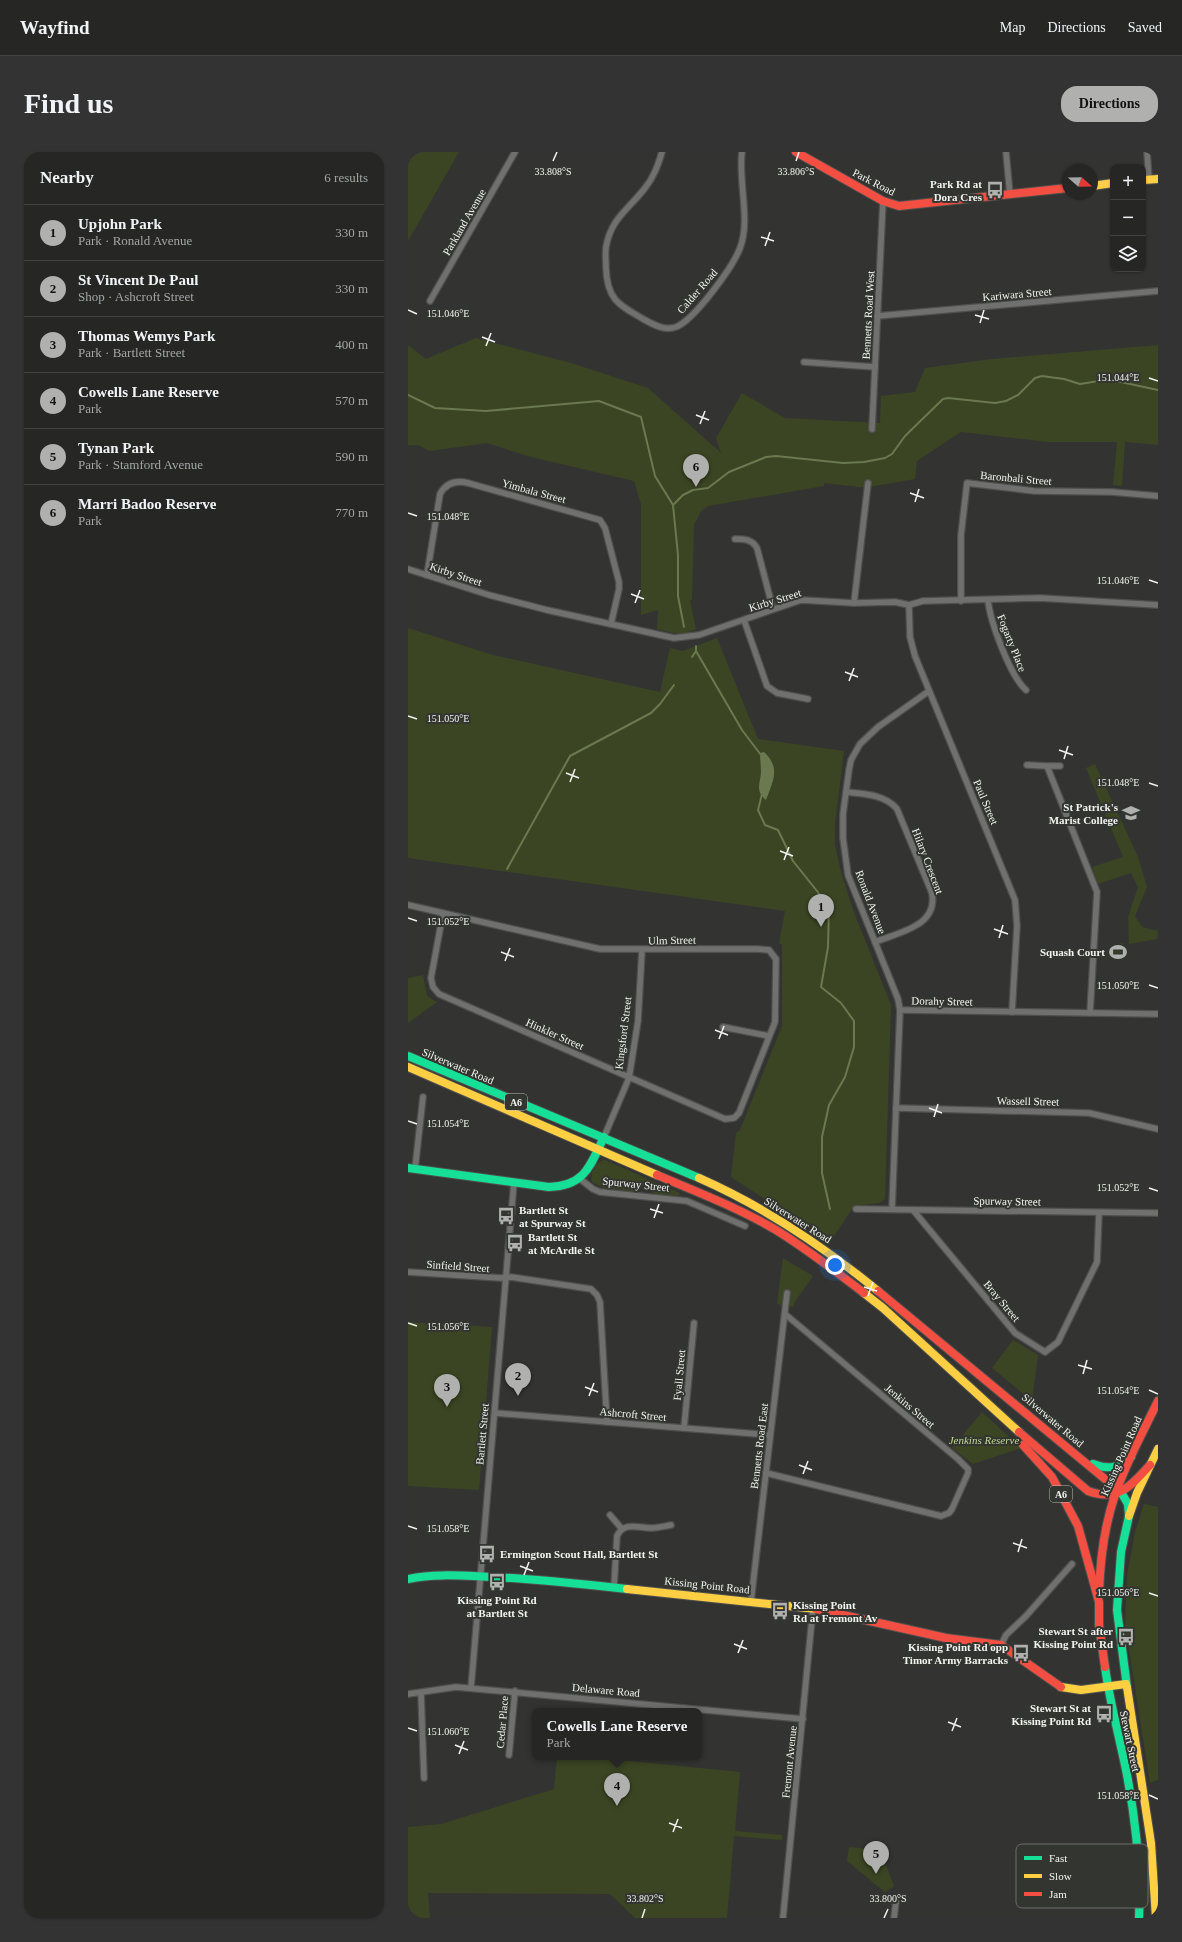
<!DOCTYPE html>
<meta charset="utf-8">
<style>
body{margin:0;font-family:"Times New Roman",serif;background:#323332;color:#f1f3f6}
.controls{position:absolute;right:12px;top:12px;display:grid;overflow:hidden;border-radius:8px;box-shadow:0 1px 3px #0004}
.controls button{width:36px;height:36px;display:grid;place-items:center;padding:0;border:0;border-bottom:1px solid #424442;background:#262725;color:#f1f3f6;font:20px sans-serif}
.compass{position:absolute;left:654px;top:12px;width:36px;height:36px;border-radius:50%;background:#262725;box-shadow:0 1px 3px #0004;rotate:110deg}
.you{position:absolute;left:427px;top:1113px;width:14px;height:14px;margin:-10px;border:3px solid #fff;border-radius:50%;background:#1a73e8;box-shadow:0 0 0 6px #1a73e833}
.badge{display:grid;place-items:center;width:26px;height:26px;border-radius:50%;background:#b0b1ae;color:#111;font-size:13px;font-weight:700}
.pin{position:absolute;translate:-50% -33px;filter:drop-shadow(0 1px 2px #0008)}
.pin::after{content:'';position:absolute;top:21px;width:14px;height:12px;background:inherit;clip-path:polygon(0 0,100% 0,50% 100%)}
.popup{position:absolute;left:124px;top:1556px;width:170px;height:52px;box-sizing:border-box;display:grid;place-content:center;border-radius:8px;background:#262725;filter:drop-shadow(0 1px 3px #0005);font-size:13px;white-space:nowrap;color:#a4a5a7}
.popup b{font-size:15px;color:#f1f3f6}
.popup::after{content:'';position:absolute;left:50%;top:100%;margin-left:-8px;border:8px solid transparent;border-top-color:#262725}
.list{margin:0;padding:0;list-style:none}
h2{display:flex;justify-content:space-between;align-items:center;height:52px;margin:0;padding:0 16px;font-size:17px}
h2 small{font-size:13px;font-weight:400;color:#a4a5a7}
.list li{display:grid;grid-template-columns:26px 1fr auto;gap:12px;align-items:center;box-sizing:border-box;height:56px;padding:0 16px;border-top:1px solid #424442}
.list b{display:block;font-size:15px;white-space:nowrap}
.list p{margin:0;font-size:13px;white-space:nowrap;color:#a4a5a7}
.list em{font-size:13px;font-style:normal;color:#a4a5a7}
.icon{flex:none;width:22px;height:22px;fill:none;stroke:currentColor;stroke-width:2;stroke-linecap:round;stroke-linejoin:round}
.map{position:relative;flex:none;width:750px;height:1766px;overflow:hidden;border-radius:16px}
header{display:flex;align-items:center;gap:24px;box-sizing:border-box;height:56px;padding:0 20px;background:#262725;border-bottom:1px solid #424442}
header strong{font-size:19px}
nav{display:flex;gap:22px;margin-inline-start:auto;font-size:14px}
.intro{display:flex;align-items:center;justify-content:space-between;box-sizing:border-box;height:96px;padding:0 24px}
h1{margin:0;font-size:28px}
.button{padding:10px 18px;border-radius:16px;background:#b0b1ae;color:#111;font-size:14px;font-weight:700}
main{display:flex;gap:24px;padding:0 24px}
aside{flex:1;background:#262725;border-radius:16px;box-shadow:0 1px 3px #0004}
.map>svg:first-child{display:block}
.green{fill:#3b4523}
.water{fill:#6b7850}
.lines{fill:none;stroke-linecap:round;stroke-linejoin:round}
.stream{stroke:#6b7850;stroke-width:2}
.street-casing{stroke:#4f4f4d;stroke-width:8}
.fast-casing{stroke:#4f4f4d;stroke-width:10}
.slow-casing{stroke:#4f4f4d;stroke-width:10}
.jam-casing{stroke:#4f4f4d;stroke-width:10}
.street{stroke:#70716f;stroke-width:5.5}
.fast{stroke:#16e098;stroke-width:8}
.slow{stroke:#ffcf43;stroke-width:8}
.jam{stroke:#f24e42;stroke-width:8}
.ticks{fill:none;stroke:#f3f4f1;stroke-width:1.5}
.labels{text-anchor:middle;dominant-baseline:central;stroke-width:4;stroke-linejoin:round;paint-order:stroke}
.shield{fill:#333530;stroke:#b9bbb7;stroke-width:1}
.shield-label{font-size:10px;font-weight:bold;fill:#f3f4f1}
.street-label{font-size:11px;fill:#f3f4f1;stroke:#333530}
.poi-label{font-size:11px;font-weight:bold;fill:#f3f4f1;stroke:#333530;text-anchor:end}
.park-label{font-size:11px;font-style:italic;fill:#bfd790;stroke:#333530}
.key{fill:#333530;stroke:#6d6e6a;stroke-width:1}
.key-label{font-size:11px;fill:#f3f4f1}
.ticks-label{font-size:10px;text-anchor:middle;fill:#f3f4f1;stroke:#333530;stroke-width:4;stroke-linejoin:round;paint-order:stroke}
</style>
<header>
<strong>Wayfind</strong>
<nav><a>Map</a><a>Directions</a><a>Saved</a></nav>
</header>
<div class="intro"><h1>Find us</h1><a class="button">Directions</a></div>
<main>
<aside>
<h2>Nearby<small>6 results</small></h2>
<ul class="list">
<li><span class="badge">1</span><div><b>Upjohn Park</b><p>Park · Ronald Avenue</p></div><em>330 m</em></li>
<li><span class="badge">2</span><div><b>St Vincent De Paul</b><p>Shop · Ashcroft Street</p></div><em>330 m</em></li>
<li><span class="badge">3</span><div><b>Thomas Wemys Park</b><p>Park · Bartlett Street</p></div><em>400 m</em></li>
<li><span class="badge">4</span><div><b>Cowells Lane Reserve</b><p>Park</p></div><em>570 m</em></li>
<li><span class="badge">5</span><div><b>Tynan Park</b><p>Park · Stamford Avenue</p></div><em>590 m</em></li>
<li><span class="badge">6</span><div><b>Marri Badoo Reserve</b><p>Park</p></div><em>770 m</em></li>
</ul>
</aside>
<div class="map">
<svg width="750" height="1766" viewBox="0 0 750 1766">
<rect width="100%" height="100%" fill="#333431"/>
<!-- green -->
<g class="green">
<path d="M0,0h51l-51,89z"/>
<path d="M68,186l95,25 77,25 73,65 -5,-15 26,-45 43,25 95,5 1,-27 34,-4 10,-24 67,-9 166,-14v100l-33,-3 -3,44 -9,-1 4,-43h-69l-87,-10 -44,29 -2,18 -40,7 -16,1 -35,-4v3l-116,20 -7,5 -7,14 -2,75 -2,1 6,28 -15,6 -24,-6 1,-19 -17,5v-111l-7,-23 -103,-24 -44,-14 -57,8 -12,-6h-10v-100l18,14z"/>
<path d="M0,476l85,27 167,37 10,-44 13,3 34,-13 41,101 86,12 -9,73v21l6,27 12,38 38,95 -6,194 -6,4 -25,3 -24,36 -99,-65 5,-44 4,-3 42,-104v-81l-3,-2 6,-32 -377,-53z"/>
<path d="M687,612l43,93 9,30 -12,29 7,11 16,4 -1,8 -28,5 -1,-27 10,-30 -7,-14 -33,11 -6,-17 31,-10 -37,-89z"/>
<path d="M715,791l2,14 -11,2 -3,-14z"/>
<path d="M15,823l4,21 10,6 -29,21v-45z"/>
<path d="M197,1008l75,33 -2,3 -23,-2 -12,-9 -9,6 -30,-3 -12,-6c-2,-8 3,-21 13,-22z"/>
<path d="M375,1106l30,18 -19,27v4l-17,-3z"/>
<path d="M0,1170l84,5 -13,163 -71,-4z"/>
<path d="M605,1188l25,15 -6,46 -40,-33z"/>
<path d="M574,1260l39,36 -48,16 -21,-16z"/>
<path d="M736,1352l14,3v273l-8,3 -25,-159 2,-48 8,-44z"/>
<path d="M149,1605h32l151,15 -5,59 47,4v5l-48,-4 -7,82h-92l-25,-24 -182,-1 2,25h-22v-91l33,-3 113,-35z"/>
<path d="M441,1695l31,3 14,36 -9,6 -38,-31z"/>
</g>
<!-- water -->
<path class="water" d="M356,600c17,16 9,29 2,48 -11,-9 -6,-16 -5,-27 0,-7 -1,-14 -1,-20z"/>
<g class="lines">
<!-- stream -->
<g class="stream">
<path d="M0,243l27,13 51,3 113,-10 42,16 14,59 18,29 10,-10 10,-5 15,-2 21,-16 37,-15 10,-1 67,7 21,-1 21,-4 7,-4 13,-18 38,-37 5,-1 47,5 11,-2 12,-6 17,-17 7,-2 22,3 16,5 25,-4 11,1 42,9"/>
<path d="M265,353l5,50v41l6,31"/>
<path d="M288,494v5l46,79 19,25"/>
<path d="M284,505l4,-6"/>
<path d="M354,642l-4,16 7,15 13,5 15,31 36,45 -1,41 -7,40 20,16 13,18v26l-9,30 -16,28 -7,32v36l8,36"/>
<path d="M99,717l63,-113 81,-43 9,-9 14,-19"/>
</g>
<!-- street casing -->
<g class="street-casing">
<g id="street">
<path d="M254,0c-4,13 -8,25 -17,36 -16,21 -34,30 -39,59 -1,7 0,14 0,21 1,32 13,37 39,52 9,5 20,11 31,7 18,-7 57,-60 64,-79 11,-28 -2,-66 2,-96"/>
<path d="M598,0l4,43"/>
<path d="M739,0l2,28"/>
<path d="M22,149l85,-149"/>
<path d="M469,164l281,-25"/>
<path d="M396,210l71,5"/>
<path d="M464,277l11,-228"/>
<path d="M327,387c9,0 17,0 22,9l16,61"/>
<path d="M0,417l81,26 58,15 127,28 25,-3 102,-35 53,3 41,-1 14,3 14,-4 117,-3 118,7"/>
<path d="M19,423l13,-81c6,-11 16,-14 28,-11l132,37 5,8 14,54v7l-8,35"/>
<path d="M580,448c2,21 22,76 38,90"/>
<path d="M553,449v-66l6,-52 67,8 78,1 46,4"/>
<path d="M446,451l14,-120"/>
<path d="M501,453l1,32 5,19 100,244 2,26 -5,86"/>
<path d="M336,468l23,66 10,7 31,6"/>
<path d="M619,613l20,1"/>
<path d="M652,614h-13l50,126 -7,121"/>
<path d="M438,640c17,2 39,2 51,17l35,84c6,33 -32,39 -57,49"/>
<path d="M0,753l192,44h157l12,1 7,9 -1,63 -36,91 -5,5 -9,1 -286,-125 -6,-7 -2,-9 12,-65"/>
<path d="M492,858l258,4"/>
<path d="M315,875l46,9"/>
<path d="M488,956l193,5 69,16"/>
<path d="M196,985l25,-59 9,-57 4,-71"/>
<path d="M7,1017l8,-72"/>
<path d="M172,1027l13,10 7,3 87,9 58,25"/>
<path d="M448,1057l302,4"/>
<path d="M484,1057l8,-199 -2,-11 -50,-124 -5,-37v-24l6,-44 2,-10 9,-16 18,-17 51,-36"/>
<path d="M505,1058l102,123 30,19 13,-10 39,-80 2,-49"/>
<path d="M0,1120l93,6 10,-1 80,12 6,6 3,7 7,120"/>
<path d="M87,1261l275,22"/>
<path d="M276,1276l10,-105"/>
<path d="M358,1321l175,43 8,-3 3,-4 16,-36v-4l-10,-10 -173,-145"/>
<path d="M202,1363l12,14"/>
<path d="M206,1435l3,-51c7,-15 21,-8 35,-8 6,0 13,-2 19,-3"/>
<path d="M343,1449l36,-308"/>
<path d="M593,1493l5,-10 20,-19 46,-52"/>
<path d="M63,1536l43,-506"/>
<path d="M13,1541l3,85"/>
<path d="M0,1542l48,-7 347,32"/>
<path d="M101,1603l6,-64"/>
<path d="M375,1766l30,-310"/>
<path d="M486,1766l2,-17"/>
</g>
</g>
<!-- fast casing -->
<g class="fast-casing">
<g id="fast">
<path d="M0,904l291,122"/>
<path d="M0,1016l141,19c36,-1 41,-21 55,-50"/>
<path d="M685,1312c15,6 26,4 38,-7"/>
<path d="M703,1332l10,8 7,12 1,12 -8,36 -4,58 10,77"/>
<path d="M0,1427c28,-6 57,-3 85,-2 45,2 89,7 134,12"/>
<path d="M697,1515c5,37 15,72 22,108 9,47 14,95 12,143"/>
</g>
</g>
<!-- slow casing -->
<g class="slow-casing">
<g id="slow">
<path d="M735,28l15,-1"/>
<path d="M684,34l21,-3"/>
<path d="M0,915l249,108"/>
<path d="M291,1026c66,29 124,68 179,113"/>
<path d="M456,1141l19,15 136,124"/>
<path d="M721,1364l8,-23 21,-44"/>
<path d="M219,1437l189,20"/>
<path d="M653,1535l20,3 45,-6"/>
<path d="M719,1535l24,156 5,75"/>
</g>
</g>
<!-- jam casing -->
<g class="jam-casing">
<g id="jam">
<path d="M388,0l87,49 16,5 169,-18"/>
<path d="M249,1023c40,17 82,33 119,55 31,19 59,41 88,63"/>
<path d="M470,1139l233,193"/>
<path d="M611,1280l69,59c30,11 43,-5 62,-26"/>
<path d="M615,1293l29,32 26,49 21,76v23l6,42"/>
<path d="M691,1442c1,-34 5,-67 16,-99 11,-33 28,-63 43,-94"/>
<path d="M408,1457l130,29 55,7 60,42"/>
</g>
</g>
<!-- street -->
<use href="#street" class="street"/>
<!-- fast -->
<use href="#fast" class="fast"/>
<!-- slow -->
<use href="#slow" class="slow"/>
<!-- jam -->
<use href="#jam" class="jam"/>
</g>
<!-- ticks -->
<path class="ticks" d="M145,9l4,-9M388,9l3,-9M353,85l13,4M357,94l5,-14M0,158l9,4M567,163l14,4M572,171l4,-13M74,185l13,5M78,194l5,-13M741,226l9,3M288,263l13,5M292,272l5,-13M502,341l14,5M507,350l4,-13M0,361l9,3M741,428l9,3M223,442l13,5M227,451l5,-13M437,520l13,5M441,529l5,-13M0,564l9,3M651,598l14,5M656,607l4,-13M158,621l13,5M162,630l5,-13M741,631l9,3M372,699l13,5M376,708l5,-13M0,766l9,3M586,777l14,5M591,786l4,-13M93,800l13,5M97,809l5,-13M741,833l9,3M307,878l13,5M311,887l5,-13M521,956l13,5M526,965l4,-13M0,969l9,3M741,1036l9,3M242,1057l13,4M246,1066l5,-14M456,1135l13,4M460,1144l5,-14M0,1171l9,3M670,1213l14,4M675,1222l4,-14M177,1235l13,5M741,1238l9,4M181,1244l5,-13M391,1313l13,5M395,1322l5,-13M0,1374l9,3M605,1391l14,5M610,1400l4,-13M112,1414l13,5M116,1423l5,-13M741,1441l9,3M326,1492l13,5M330,1501l5,-13M540,1570l13,5M0,1576l9,3M544,1579l5,-13M47,1593l13,5M51,1602l5,-13M741,1643l9,4M261,1671l13,5M265,1680l5,-13M234,1766l3,-9M476,1766l4,-9"/>
<!-- icons -->
<defs>
<g id="bus-bare" transform="scale(1.38)"><path d="M-5-6H5V4H4V6H2V4H-2V6H-4V4H-5ZM-3.5-4V0h7V-4ZM-3.5 1.2v1.5H-2V1.2ZM2 1.2v1.5H3.5V1.2Z" fill="#b0b1ae" stroke="#333530" stroke-width="2.5" paint-order="stroke"/></g>
<g id="school-bare" transform="scale(1.38)"><path d="M0-5L7-2L0 1L-7-2ZM-4 1L0 2.5L4 1V4Q0 6-4 4Z" fill="#b0b1ae" stroke="#333530" stroke-width="2.5" paint-order="stroke"/></g>
<g id="stadium-bare" transform="scale(1.38)"><path d="M0-5a6.5 5 0 1 0 0 10a6.5 5 0 1 0 0-10ZM-3.5-1.8h7v3.6h-7Z" fill="#b0b1ae" stroke="#333530" stroke-width="2.5" paint-order="stroke"/></g>
</defs>
<g fill-rule="evenodd">
<use href="#bus-bare" x="587" y="38"/>
<use href="#school-bare" x="723" y="661"/>
<use href="#stadium-bare" x="710" y="800"/>
<use href="#bus-bare" x="98" y="1064"/>
<use href="#bus-bare" x="107" y="1091"/>
<use href="#bus-bare" x="79" y="1402"/>
<use href="#bus-bare" x="89" y="1430"/>
<use href="#bus-bare" x="372" y="1459"/>
<use href="#bus-bare" x="718" y="1485"/>
<use href="#bus-bare" x="613" y="1501"/>
<use href="#bus-bare" x="696" y="1562"/>
</g>
<g class="labels">
<!-- shield labels -->
<g class="shield">
<rect x="97" y="942" width="22" height="16" rx="3"/>
<rect x="642" y="1334" width="22" height="16" rx="3"/>
</g>
<g class="shield-label">
<text x="108" y="950">A6</text>
<text x="653" y="1342">A6</text>
</g>
<!-- street labels -->
<g class="street-label">
<text transform="translate(466 30) rotate(27)">Park Road</text>
<text transform="translate(56 70) rotate(-60)">Parkland Avenue</text>
<text transform="translate(289 139) rotate(-49)">Calder Road</text>
<text transform="translate(609 142) rotate(-5)">Kariwara Street</text>
<text transform="translate(460 163) rotate(-87)">Bennetts Road West</text>
<text transform="translate(608 326) rotate(5)">Baronbali Street</text>
<text transform="translate(126 339) rotate(15)">Yimbala Street</text>
<text transform="translate(48 422) rotate(18)">Kirby Street</text>
<text transform="translate(367 448) rotate(-17)">Kirby Street</text>
<text transform="translate(604 491) rotate(68)">Fogarty Place</text>
<text transform="translate(578 650) rotate(67)">Paul Street</text>
<text transform="translate(520 709) rotate(69)">Hilary Crescent</text>
<text transform="translate(463 750) rotate(69)">Ronald Avenue</text>
<text transform="translate(264 788) rotate(-1)">Ulm Street</text>
<text transform="translate(534 849) rotate(1)">Dorahy Street</text>
<text transform="translate(215 881) rotate(-83)">Kingsford Street</text>
<text transform="translate(147 882) rotate(24)">Hinkler Street</text>
<text transform="translate(50 914) rotate(23)">Silverwater Road</text>
<text transform="translate(620 949) rotate(1)">Wassell Street</text>
<text transform="translate(228 1032) rotate(6)">Spurway Street</text>
<text transform="translate(599 1049) rotate(1)">Spurway Street</text>
<text transform="translate(390 1068) rotate(32)">Silverwater Road</text>
<text transform="translate(50 1114) rotate(4)">Sinfield Street</text>
<text transform="translate(594 1149) rotate(50)">Bray Street</text>
<text transform="translate(271 1223) rotate(-85)">Fyall Street</text>
<text transform="translate(502 1254) rotate(40)">Jenkins Street</text>
<text transform="translate(225 1262) rotate(5)">Ashcroft Street</text>
<text transform="translate(645 1268) rotate(40)">Silverwater Road</text>
<text transform="translate(74 1282) rotate(-85)">Bartlett Street</text>
<text transform="translate(351 1294) rotate(-83)">Bennetts Road East</text>
<text transform="translate(713 1304) rotate(-66)">Kissing Point Road</text>
<text transform="translate(299 1433) rotate(6)">Kissing Point Road</text>
<text transform="translate(198 1538) rotate(5)">Delaware Road</text>
<text transform="translate(94 1570) rotate(-85)">Cedar Place</text>
<text transform="translate(722 1589) rotate(78)">Stewart Street</text>
<text transform="translate(381 1610) rotate(-84)">Fremont Avenue</text>
</g>
<!-- poi labels -->
<g class="poi-label">
<text x="574" y="32">Park Rd at<tspan x="574" dy="13">Dora Cres</tspan></text>
<text x="710" y="655">St Patrick's<tspan x="710" dy="13">Marist College</tspan></text>
<text x="697" y="800">Squash Court</text>
<text x="111" y="1058" text-anchor="start">Bartlett St<tspan x="111" dy="13">at Spurway St</tspan></text>
<text x="120" y="1085" text-anchor="start">Bartlett St<tspan x="120" dy="13">at McArdle St</tspan></text>
<text x="92" y="1402" text-anchor="start">Ermington Scout Hall, Bartlett St</text>
<text x="89" y="1448" text-anchor="middle">Kissing Point Rd<tspan x="89" dy="13">at Bartlett St</tspan></text>
<text x="385" y="1453" text-anchor="start">Kissing Point<tspan x="385" dy="13">Rd at Fremont Av</tspan></text>
<text x="705" y="1479">Stewart St after<tspan x="705" dy="13">Kissing Point Rd</tspan></text>
<text x="600" y="1495">Kissing Point Rd opp<tspan x="600" dy="13">Timor Army Barracks</tspan></text>
<text x="683" y="1556">Stewart St at<tspan x="683" dy="13">Kissing Point Rd</tspan></text>
</g>
<!-- park labels -->
<g class="park-label">
<text x="576" y="1288">Jenkins Reserve</text>
</g>
</g>
<!-- legend -->
<rect x="608" y="1692" width="132" height="64" rx="6" class="key"/>
<rect x="616" y="1704" width="18" height="4" fill="#16e098"/>
<rect x="616" y="1722" width="18" height="4" fill="#ffcf43"/>
<rect x="616" y="1740" width="18" height="4" fill="#f24e42"/>
<g class="key-label">
<text x="641" y="1710">Fast</text>
<text x="641" y="1728">Slow</text>
<text x="641" y="1746">Jam</text>
</g>
<g class="ticks-label">
<text x="145" y="23">33.808°S</text>
<text x="388" y="23">33.806°S</text>
<text x="40" y="165">151.046°E</text>
<text x="710" y="229">151.044°E</text>
<text x="40" y="368">151.048°E</text>
<text x="710" y="432">151.046°E</text>
<text x="40" y="570">151.050°E</text>
<text x="710" y="634">151.048°E</text>
<text x="40" y="773">151.052°E</text>
<text x="710" y="837">151.050°E</text>
<text x="40" y="975">151.054°E</text>
<text x="710" y="1039">151.052°E</text>
<text x="40" y="1178">151.056°E</text>
<text x="710" y="1242">151.054°E</text>
<text x="40" y="1380">151.058°E</text>
<text x="710" y="1444">151.056°E</text>
<text x="40" y="1583">151.060°E</text>
<text x="710" y="1647">151.058°E</text>
<text x="237" y="1750">33.802°S</text>
<text x="480" y="1750">33.800°S</text>
</g>
</svg>
<div class="controls">
<button>+</button>
<button>−</button>
<button><svg class="icon" aria-label="layers" viewBox="0 0 24 24"><path d="M12 4l9 5-9 5-9-5zM3 14l9 5 9-5"/></svg></button>
</div>
<svg class="compass" viewBox="-18 -18 36 36"><path d="M0-13l5 13h-10z" fill="#e53935"/><path d="M0 13l5-13h-10z" fill="#a4a5a7"/></svg>
<div class="you"></div>
<div class="pin badge" style="left:413px;top:775px">1</div>
<div class="pin badge" style="left:110px;top:1244px">2</div>
<div class="pin badge" style="left:39px;top:1255px">3</div>
<div class="pin badge" style="left:209px;top:1654px">4</div>
<div class="popup"><b>Cowells Lane Reserve</b>Park</div>
<div class="pin badge" style="left:468px;top:1722px">5</div>
<div class="pin badge" style="left:288px;top:335px">6</div>
</div>
</main>
